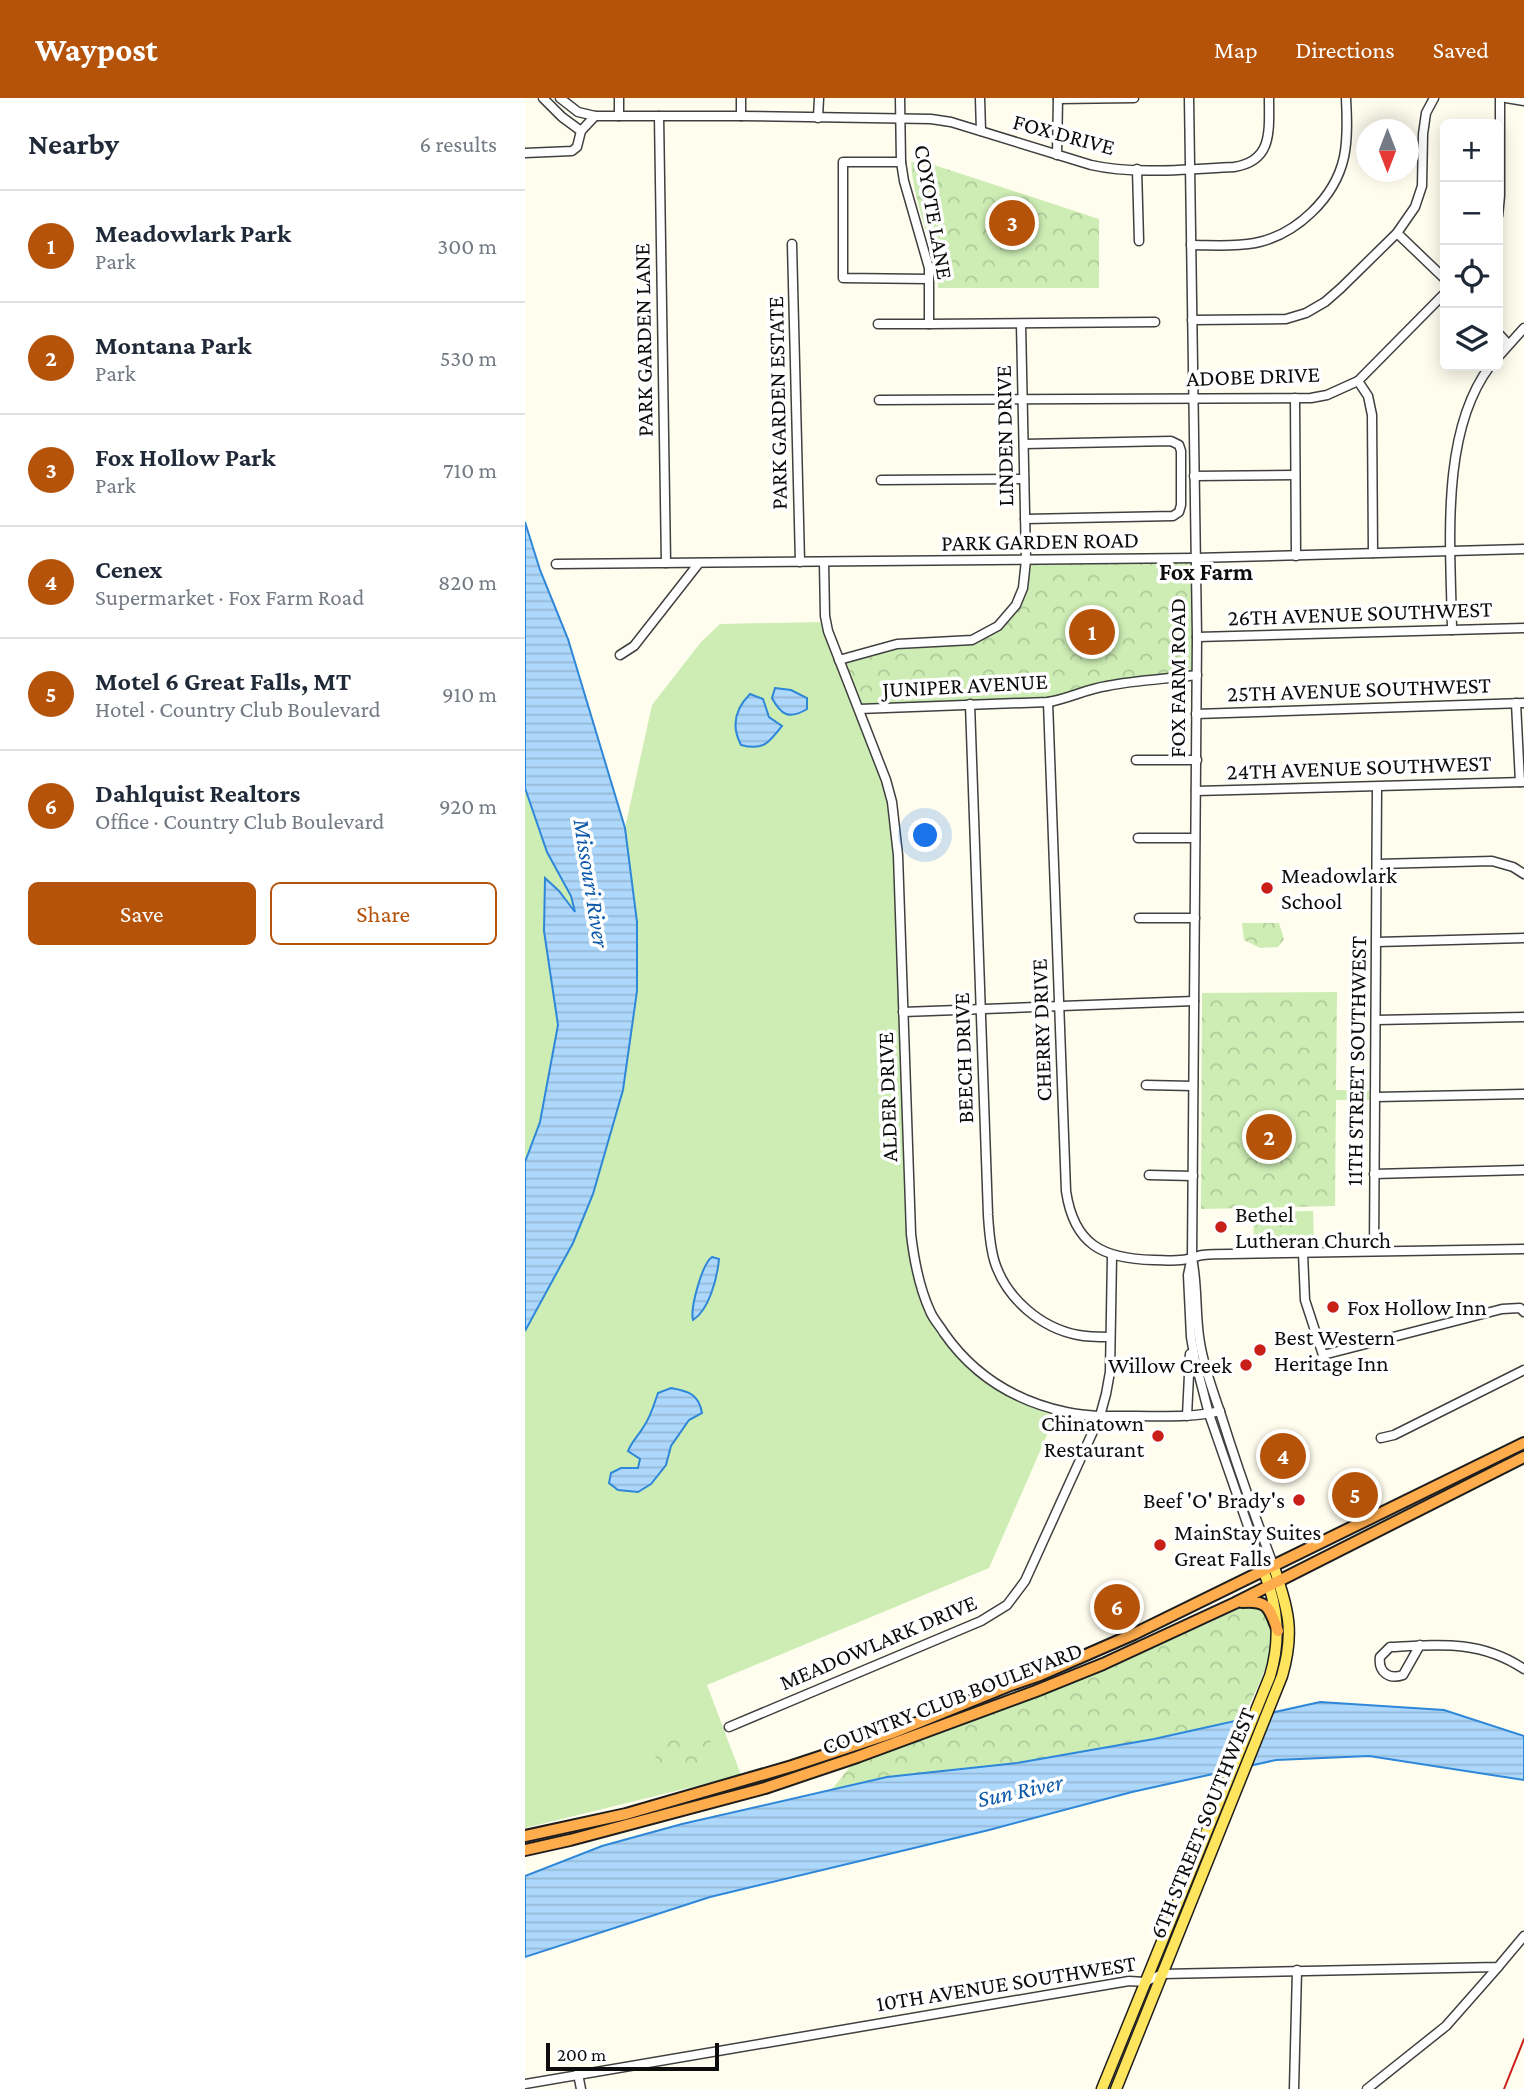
<!DOCTYPE html>
<meta charset="utf-8">
<style>
body{margin:0;font-family:"Crimson Pro",serif;background:#f2f2f3;color:#1f2937}
.controls{position:absolute;right:21px;top:21px;display:grid;overflow:hidden;border-radius:10px;box-shadow:0 4px 18px #0003}
.controls button{width:63px;height:63px;display:grid;place-items:center;padding:0;border:0;border-bottom:2px solid #e0e1e3;background:#fff;color:#1f2937;font:35px sans-serif}
.compass{position:absolute;left:831px;top:21px;width:63px;height:63px;border-radius:50%;background:#fff;box-shadow:0 4px 18px #0003;rotate:180deg}
.scale{position:absolute;left:21px;bottom:18px;width:173px;box-sizing:border-box;padding-left:7px;border:4px solid #0d0d0d;border-top:0;font-size:19px;line-height:24px;white-space:nowrap;color:#0d0d0d;-webkit-text-stroke:5px #fff;paint-order:stroke}
.you{position:absolute;left:401px;top:738px;width:24px;height:24px;margin:-18px;border:5px solid #fff;border-radius:50%;background:#1a73e8;box-shadow:0 0 0 10px #1a73e833}
.badge{display:grid;place-items:center;width:46px;height:46px;border-radius:50%;background:#b45309;color:#fff;font-size:23px;font-weight:700}
.pin{position:absolute;translate:-50% -50%;border:4px solid #fff;box-shadow:0 2px 7px #0006}
.list{margin:0;padding:0;list-style:none}
h2{display:flex;justify-content:space-between;align-items:center;height:91px;margin:0;padding:0 28px;font-size:30px}
h2 small{font-size:23px;font-weight:400;color:#747a83}
.list li{display:grid;grid-template-columns:46px 1fr auto;gap:21px;align-items:center;box-sizing:border-box;height:112px;padding:0 28px;border-top:2px solid #e0e1e3}
.list b{display:block;font-size:26px;white-space:nowrap}
.list p{margin:0;font-size:23px;white-space:nowrap;color:#747a83}
.list em{font-size:23px;font-style:normal;color:#747a83}
.actions{display:flex;gap:14px;padding:21px 28px}
.actions a{flex:1;padding:16px 0;border:2px solid #b45309;border-radius:10px;text-align:center;font-size:24px;color:#b45309}
.actions .main{background:#b45309;color:#fff}
.icon{flex:none;width:38px;height:38px;fill:none;stroke:currentColor;stroke-width:2;stroke-linecap:round;stroke-linejoin:round}
.map{position:relative;flex:none;width:999px;height:1991px;overflow:hidden}
header{display:flex;align-items:center;gap:42px;box-sizing:border-box;height:98px;padding:0 35px;background:#b45309;color:#fff}
header strong{font-size:33px}
nav{display:flex;gap:38px;margin-inline-start:auto;font-size:24px}
main{display:flex}
aside{flex:1;background:#fff}
.map>svg:first-child{display:block}
.grass{fill:#cdedb4}
.park{fill:url(#park-crowns)}
.water{fill:url(#water-rules);stroke:#2e87d9;stroke-width:2}
.lines{fill:none;stroke-linecap:round;stroke-linejoin:round}
.minor-casing{stroke:#404040;stroke-width:11}
.major-casing{stroke:#1e1e1e;stroke-width:13}
.highway-casing{stroke:#1e1e1e;stroke-width:14}
.minor{stroke:#fff;stroke-width:8}
.major{stroke:#ffe55e;stroke-width:10}
.highway{stroke:#ffac4c;stroke-width:10}
.rail{stroke:#c91f19;stroke-width:2}
.poi-dot{fill:#c91f19;stroke:#fff;stroke-width:2.5}
.labels{text-anchor:middle;dominant-baseline:central;stroke-width:7;stroke-linejoin:round;paint-order:stroke}
.street-label{font-size:23px;fill:#0d0d0d;stroke:#fff}
.poi-label{font-size:23px;fill:#0d0d0d;stroke:#fff;text-anchor:start}
.neighbourhood-label{font-size:24px;font-weight:bold;fill:#0d0d0d;stroke:#fff}
.water-label{font-size:24px;font-style:italic;fill:#0c58aa;stroke:#fff}
</style>
<header>
<strong>Waypost</strong>
<nav><a>Map</a><a>Directions</a><a>Saved</a></nav>
</header>
<main>
<aside>
<h2>Nearby<small>6 results</small></h2>
<ul class="list">
<li><span class="badge">1</span><div><b>Meadowlark Park</b><p>Park</p></div><em>300 m</em></li>
<li><span class="badge">2</span><div><b>Montana Park</b><p>Park</p></div><em>530 m</em></li>
<li><span class="badge">3</span><div><b>Fox Hollow Park</b><p>Park</p></div><em>710 m</em></li>
<li><span class="badge">4</span><div><b>Cenex</b><p>Supermarket · Fox Farm Road</p></div><em>820 m</em></li>
<li><span class="badge">5</span><div><b>Motel 6 Great Falls, MT</b><p>Hotel · Country Club Boulevard</p></div><em>910 m</em></li>
<li><span class="badge">6</span><div><b>Dahlquist Realtors</b><p>Office · Country Club Boulevard</p></div><em>920 m</em></li>
</ul>
<div class="actions"><a class="main">Save</a><a>Share</a></div>
</aside>
<div class="map">
<svg width="999" height="1991" viewBox="0 0 999 1991">
<defs>
<pattern id="park-crowns" width="20" height="18" patternUnits="userSpaceOnUse" patternTransform="scale(1.75)"><rect width="20" height="18" fill="#cdedb4"/><path d="M2 6a3 3 0 1 1 6 0M12 15a3 3 0 1 1 6 0" fill="none" stroke="#afca9a"/></pattern>
<pattern id="water-rules" width="6" height="5" patternUnits="userSpaceOnUse" patternTransform="scale(1.75)"><rect width="6" height="5" fill="#add8fb"/><path d="M0 2.5h6" fill="none" stroke="#94b8d6"/></pattern>
</defs>
<rect width="100%" height="100%" fill="#fffdee"/>
<!-- grass -->
<g class="grass">
<path d="M295,524l19,38 54,142 18,432 20,79 35,48 21,17 71,32 -69,158 -282,117 34,90 -216,53v-497l48,-88 20,-49 44,-203v-69l-12,-94 27,-123 49,-63 19,-18z"/>
<path d="M0,690l22,64 24,44 5,18 -17,-23 -14,-12 -1,52 14,94 -18,97 -15,40z"/>
</g>
<!-- park -->
<g class="park">
<path d="M386,64l17,1 171,56v69h-161c-3,-44 -25,-83 -27,-126z"/>
<path d="M670,460l2,117 -89,10 -43,15 -206,9 -20,-49 58,-16 75,-4 26,-14 18,-21 10,-45z"/>
<path d="M717,825h37l5,16 -6,8 -18,1 -16,-8z"/>
<path d="M812,894l-1,98 33,1v9h-33l-1,106 -134,3 1,-216z"/>
<path d="M788,1113l1,33 -60,1 -1,-33z"/>
<path d="M717,1506l17,1c3,4 7,9 9,14 12,33 -13,72 -26,101l-88,20 -137,23 -130,14 -55,12 22,-27 254,-97 101,-42z"/>
<path d="M132,1634l54,4 -2,31 -54,-3z"/>
</g>
<!-- water -->
<g class="water">
<path d="M0,424l15,48 28,69 57,189 12,94v69l-14,99 -30,104 -20,49 -48,88v-169l15,-40 18,-97 -14,-94 1,-53 14,13 16,21 -4,-16 -24,-44 -22,-64z"/>
<path d="M250,590l16,2 16,8v11c-18,11 -26,6 -35,-11z"/>
<path d="M225,596l13,5 6,18 13,9c-13,17 -19,25 -41,19 -10,-19 -6,-36 9,-51z"/>
<path d="M187,1159l7,2c-2,20 -10,51 -26,61 -3,-12 9,-56 19,-63z"/>
<path d="M146,1290c17,3 28,6 31,25l-13,7 -18,26 -5,19 -15,19 -13,8 -20,-2 -9,-7 2,-10 10,-5h17l2,-9 -12,-8c4,-10 11,-16 16,-25 7,-10 10,-22 14,-33z"/>
<path d="M795,1604l124,8 80,26v44l-155,-24 -93,4 -144,32 -143,38 -279,67 -185,60v-81l77,-30 80,-22 205,-47 130,-14 137,-24z"/>
</g>
<g class="lines">
<!-- minor casing -->
<g class="minor-casing">
<g id="minor">
<path d="M18,0l19,19 19,14"/>
<path d="M35,0l18,14 17,4h146l190,3 20,3 140,43c44,10 97,4 143,2 39,-6 35,-36 35,-69"/>
<path d="M94,0v18"/>
<path d="M216,0v18"/>
<path d="M375,0l1,64 3,19 25,87v56l226,-2"/>
<path d="M455,0l1,33"/>
<path d="M664,0l8,539 -5,621c6,28 3,57 8,85 4,25 13,48 21,72 16,51 34,102 53,152"/>
<path d="M981,0l18,3"/>
<path d="M533,1l76,-1"/>
<path d="M134,18l7,447"/>
<path d="M293,20l1,-20"/>
<path d="M0,55l47,-2 5,-4 4,-16 14,-15"/>
<path d="M532,57l1,-57"/>
<path d="M376,64h-58v116l86,1"/>
<path d="M612,71l2,72"/>
<path d="M973,118l2,-20v-98"/>
<path d="M872,135l48,46"/>
<path d="M267,146l8,318"/>
<path d="M666,147c21,0 43,2 64,-2 41,-8 80,-45 89,-86 4,-19 3,-40 2,-59"/>
<path d="M667,222l94,-1 20,-6 19,-11 16,-14 56,-55 18,-26 7,-21 1,-52 3,-21 8,-15"/>
<path d="M353,226h51"/>
<path d="M973,235l10,11"/>
<path d="M973,259l26,-29"/>
<path d="M833,283l10,15 4,19 1,138"/>
<path d="M770,300l1,158"/>
<path d="M354,302l432,-2 16,-3 31,-14 87,-88"/>
<path d="M499,346l147,-3 8,4 2,6v54l-2,7 -6,4 -148,3"/>
<path d="M669,378l101,-1"/>
<path d="M356,382l143,-1"/>
<path d="M299,464l1,54 3,15 58,149 6,22 6,53 13,379c3,26 8,53 19,77 3,8 10,15 14,22 30,43 71,68 122,79 22,5 46,4 69,4 28,0 57,2 85,-5"/>
<path d="M31,466l639,-6 329,-9"/>
<path d="M927,532c-1,-82 -13,-196 38,-264"/>
<path d="M672,539l327,-9"/>
<path d="M95,557l14,-9 65,-83"/>
<path d="M314,562l58,-16 75,-4 26,-14 18,-21 7,-17 3,-28 -5,-236"/>
<path d="M523,604l18,489c8,54 37,68 88,69 9,0 18,1 27,0 7,0 14,-4 22,-5 9,-1 18,-1 27,-1l294,-5"/>
<path d="M991,605l4,79"/>
<path d="M445,606l18,511c1,16 2,33 7,48 12,36 46,65 83,72 10,2 22,2 32,2"/>
<path d="M334,611l189,-7c20,-3 38,-13 59,-16 29,-6 60,-7 90,-11"/>
<path d="M671,616l328,-11"/>
<path d="M611,662h61"/>
<path d="M671,693l328,-9"/>
<path d="M613,740h57"/>
<path d="M853,766l114,-3 21,6 11,7"/>
<path d="M614,820h56"/>
<path d="M852,844l147,-4"/>
<path d="M378,914l291,-11"/>
<path d="M851,922l148,-3"/>
<path d="M621,987l47,1"/>
<path d="M851,999l148,-3"/>
<path d="M849,1076l150,-4"/>
<path d="M624,1077l44,1"/>
<path d="M849,1153l3,-464"/>
<path d="M778,1155l2,47 18,55 179,-46 18,-1 4,4"/>
<path d="M666,1163l-3,14 3,62 4,23 14,54 55,158"/>
<path d="M662,1318l3,-62"/>
<path d="M856,1340l13,-3 130,-65"/>
<path d="M895,1547l-17,30c-14,5 -25,-3 -23,-18l10,-10h5c48,-3 87,-6 129,22"/>
<path d="M204,1629l252,-106 26,-16 18,-24 75,-165 6,-22 4,-22 2,-116"/>
<path d="M53,1976l3,15"/>
<path d="M0,1986l604,-103 16,1 17,-8 336,-7 26,-31"/>
<path d="M769,1991l3,-119"/>
<path d="M842,1991l79,-63 52,-59"/>
</g>
</g>
<!-- major casing -->
<g class="major-casing">
<g id="major">
<path d="M577,1991l168,-413c11,-37 8,-69 -6,-104"/>
<path d="M591,1991l166,-413c13,-45 6,-66 -8,-109"/>
</g>
</g>
<!-- highway casing -->
<g class="highway-casing">
<g id="highway">
<path d="M717,1504c27,-2 27,6 36,29"/>
<path d="M0,1738l101,-22 166,-48 100,-33 116,-47 32,-11 94,-41 390,-191"/>
<path d="M0,1752l45,-10 195,-52 92,-31 179,-66 67,-27 132,-61 289,-146"/>
</g>
</g>
<!-- minor -->
<use href="#minor" class="minor"/>
<!-- major -->
<use href="#major" class="major"/>
<!-- highway -->
<use href="#highway" class="highway"/>
<!-- rail -->
<path class="rail" d="M979,1991l20,-50"/>
</g>
<!-- markers -->
<g class="poi-dot">
<circle cx="742" cy="790" r="7"/>
<circle cx="696" cy="1129" r="7"/>
<circle cx="808" cy="1209" r="7"/>
<circle cx="735" cy="1252" r="7"/>
<circle cx="721" cy="1267" r="7"/>
<circle cx="633" cy="1338" r="7"/>
<circle cx="774" cy="1402" r="7"/>
<circle cx="635" cy="1447" r="7"/>
</g>
<g class="labels">
<!-- street labels -->
<g class="street-label">
<text transform="translate(539 36) rotate(15)">FOX DRIVE</text>
<text transform="translate(409 114) rotate(80)">COYOTE LANE</text>
<text transform="translate(118 242) rotate(-91)">PARK GARDEN LANE</text>
<text transform="translate(728 278) rotate(-2)">ADOBE DRIVE</text>
<text transform="translate(252 305) rotate(-91)">PARK GARDEN ESTATE</text>
<text transform="translate(479 338) rotate(-91)">LINDEN DRIVE</text>
<text transform="translate(515 443) rotate(-1)">PARK GARDEN ROAD</text>
<text transform="translate(835 515) rotate(-2)">26TH AVENUE SOUTHWEST</text>
<text transform="translate(652 580) rotate(-90)">FOX FARM ROAD</text>
<text transform="translate(440 587) rotate(-3)">JUNIPER AVENUE</text>
<text transform="translate(834 591) rotate(-2)">25TH AVENUE SOUTHWEST</text>
<text transform="translate(834 669) rotate(-2)">24TH AVENUE SOUTHWEST</text>
<text transform="translate(516 932) rotate(-92)">CHERRY DRIVE</text>
<text transform="translate(438 960) rotate(-92)">BEECH DRIVE</text>
<text transform="translate(831 963) rotate(-89)">11TH STREET SOUTHWEST</text>
<text transform="translate(362 999) rotate(-92)">ALDER DRIVE</text>
<text transform="translate(353 1544) rotate(-23)">MEADOWLARK DRIVE</text>
<text transform="translate(427 1600) rotate(-21)">COUNTRY CLUB BOULEVARD</text>
<text transform="translate(677 1725) rotate(-68)">6TH STREET SOUTHWEST</text>
<text transform="translate(481 1885) rotate(-9)">10TH AVENUE SOUTHWEST</text>
</g>
<!-- poi labels -->
<g class="poi-label">
<text x="756" y="777">Meadowlark<tspan x="756" dy="26">School</tspan></text>
<text x="710" y="1116">Bethel<tspan x="710" dy="26">Lutheran Church</tspan></text>
<text x="822" y="1209">Fox Hollow Inn</text>
<text x="749" y="1239">Best Western<tspan x="749" dy="26">Heritage Inn</tspan></text>
<text x="707" y="1267" text-anchor="end">Willow Creek</text>
<text x="619" y="1325" text-anchor="end">Chinatown<tspan x="619" dy="26">Restaurant</tspan></text>
<text x="760" y="1402" text-anchor="end">Beef 'O' Brady's</text>
<text x="649" y="1434">MainStay Suites<tspan x="649" dy="26">Great Falls</tspan></text>
</g>
<!-- neighbourhood labels -->
<g class="neighbourhood-label">
<text x="681" y="473">Fox Farm</text>
</g>
<!-- water labels -->
<g class="water-label">
<text transform="translate(67 785) rotate(81)">Missouri River</text>
<text transform="translate(495 1692) rotate(-12)">Sun River</text>
</g>
</g>
</svg>
<div class="controls">
<button>+</button>
<button>−</button>
<button><svg class="icon" aria-label="locate" viewBox="0 0 24 24"><circle cx="12" cy="12" r="6"/><path d="M12 2v4M12 18v4M2 12h4M18 12h4"/></svg></button>
<button><svg class="icon" aria-label="layers" viewBox="0 0 24 24"><path d="M12 4l9 5-9 5-9-5zM3 14l9 5 9-5"/></svg></button>
</div>
<svg class="compass" viewBox="-18 -18 36 36"><path d="M0-13l5 13h-10z" fill="#e53935"/><path d="M0 13l5-13h-10z" fill="#747a83"/></svg>
<div class="scale">200 m</div>
<div class="you"></div>
<div class="pin badge" style="left:567px;top:534px">1</div>
<div class="pin badge" style="left:744px;top:1039px">2</div>
<div class="pin badge" style="left:487px;top:125px">3</div>
<div class="pin badge" style="left:758px;top:1358px">4</div>
<div class="pin badge" style="left:830px;top:1397px">5</div>
<div class="pin badge" style="left:592px;top:1509px">6</div>
</div>
</main>
